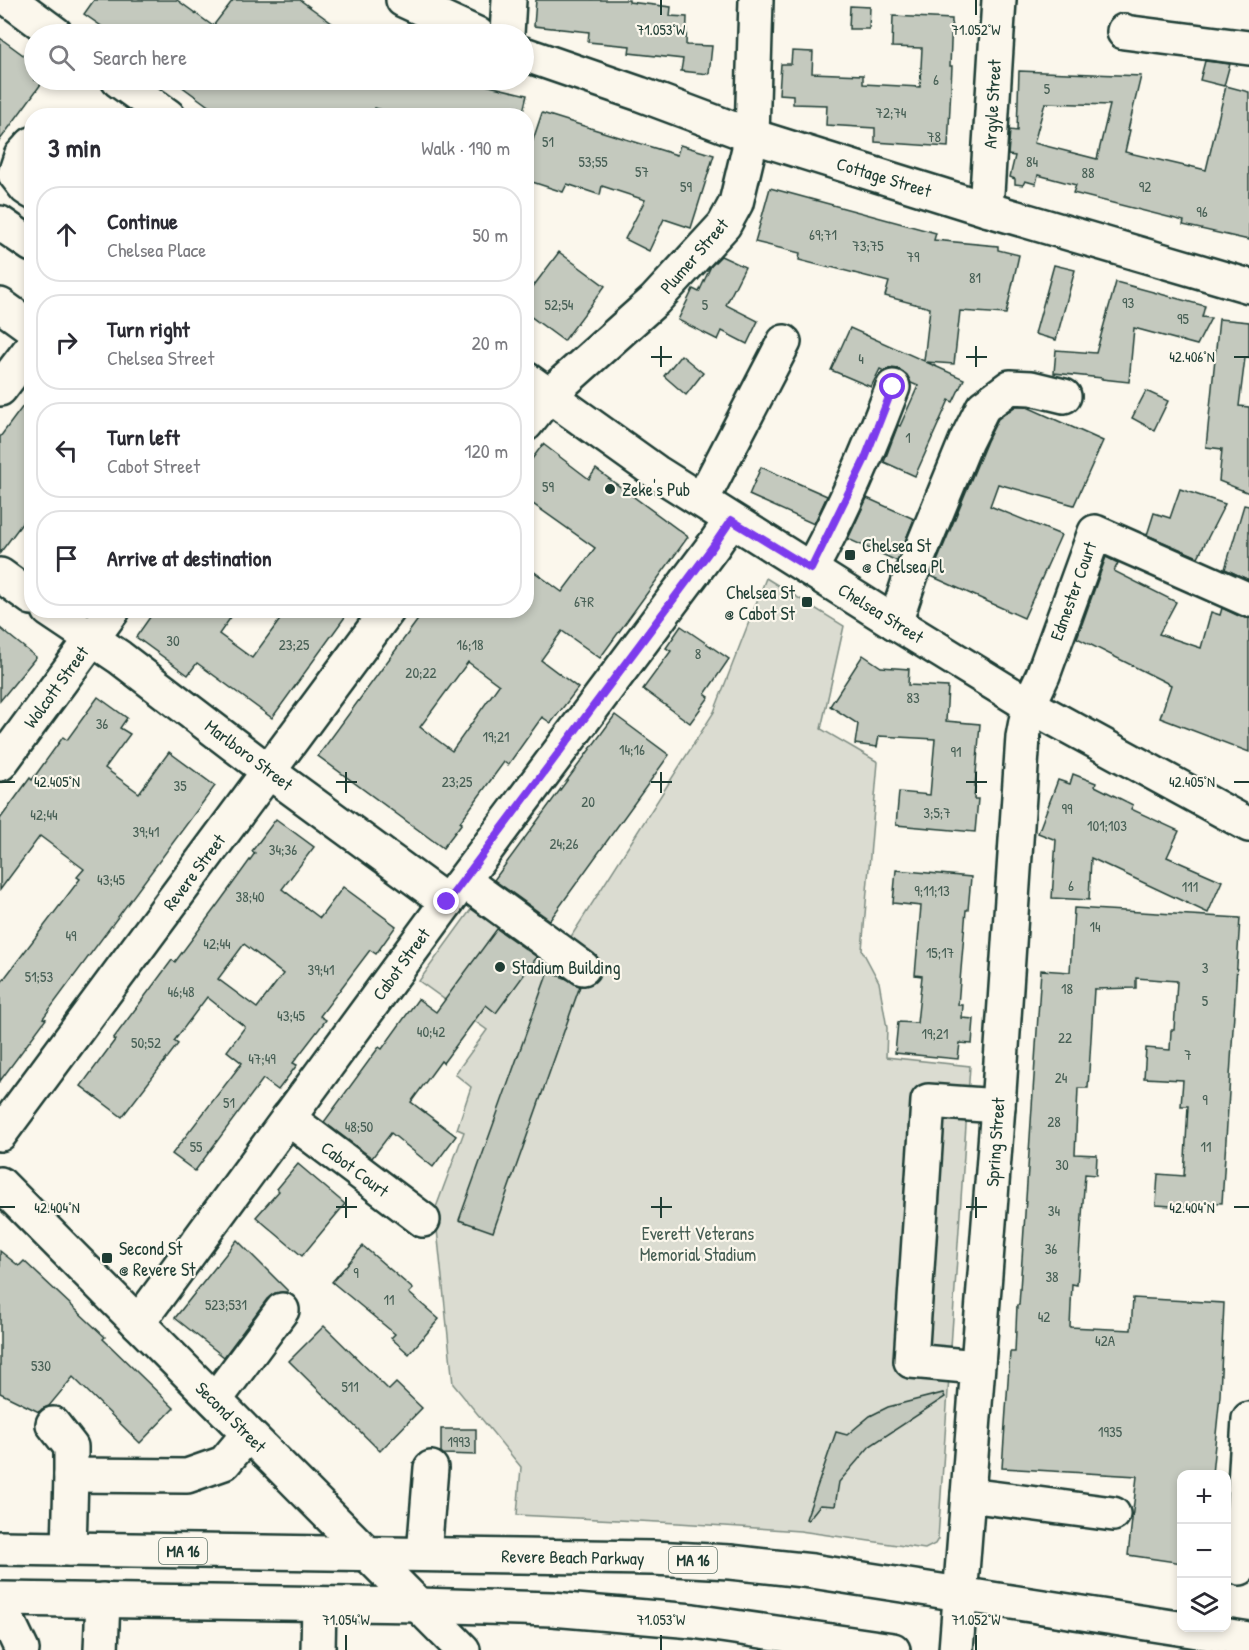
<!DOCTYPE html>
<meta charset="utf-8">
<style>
body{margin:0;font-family:"Patrick Hand",sans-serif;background:#f2f2f3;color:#2b2b33}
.controls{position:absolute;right:18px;bottom:18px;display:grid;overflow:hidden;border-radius:12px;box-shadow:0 3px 9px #0003}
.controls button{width:54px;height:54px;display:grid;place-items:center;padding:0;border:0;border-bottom:2px solid #e1e1e2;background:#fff;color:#2b2b33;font:30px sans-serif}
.stop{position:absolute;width:18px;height:18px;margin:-14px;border:4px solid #7c3aed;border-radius:50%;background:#fff}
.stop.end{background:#7c3aed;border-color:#fff;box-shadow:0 2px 6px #0008}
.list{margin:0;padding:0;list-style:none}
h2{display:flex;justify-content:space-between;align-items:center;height:78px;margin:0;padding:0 24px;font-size:26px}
h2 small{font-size:20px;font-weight:400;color:#7c7c81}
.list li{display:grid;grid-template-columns:39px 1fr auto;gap:18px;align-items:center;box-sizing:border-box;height:96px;margin:0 12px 12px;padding:0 12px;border:2px solid #e1e1e2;border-radius:24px}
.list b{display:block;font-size:22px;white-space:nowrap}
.list p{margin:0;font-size:20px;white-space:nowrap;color:#7c7c81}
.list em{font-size:20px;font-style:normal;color:#7c7c81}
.icon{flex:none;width:33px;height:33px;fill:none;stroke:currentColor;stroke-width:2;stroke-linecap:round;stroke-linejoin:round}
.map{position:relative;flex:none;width:1249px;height:1650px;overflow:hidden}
.search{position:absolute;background:#fff;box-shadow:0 3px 9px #0003;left:24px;top:24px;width:510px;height:66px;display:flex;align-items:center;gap:15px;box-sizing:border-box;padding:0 21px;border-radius:33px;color:#7c7c81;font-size:22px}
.panel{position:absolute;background:#fff;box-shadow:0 3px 9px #0003;left:24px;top:108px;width:510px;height:510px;border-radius:24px}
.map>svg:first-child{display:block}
.green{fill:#dbdcd1;stroke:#7d8c82;stroke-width:1.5}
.building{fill:#c4c9be;stroke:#1f3d34;stroke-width:1.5;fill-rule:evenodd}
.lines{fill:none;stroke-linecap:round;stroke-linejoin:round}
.minor-casing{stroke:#1f3d34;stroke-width:38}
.major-casing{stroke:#1f3d34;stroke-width:38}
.highway-casing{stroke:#1f3d34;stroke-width:38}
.minor{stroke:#fbf7ec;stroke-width:33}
.major{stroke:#fbf7ec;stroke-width:33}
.highway{stroke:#fbf7ec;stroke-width:33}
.route{stroke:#7c3aed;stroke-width:8}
.ticks{fill:none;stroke:#1f3d34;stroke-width:2}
.poi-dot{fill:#1f3d34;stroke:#fbf7ec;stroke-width:2}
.labels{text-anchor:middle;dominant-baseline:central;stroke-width:4.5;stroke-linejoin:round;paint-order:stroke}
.number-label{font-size:15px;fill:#486056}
.shield{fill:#fbf7ec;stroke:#61756b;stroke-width:1.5}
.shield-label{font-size:16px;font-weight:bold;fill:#1f3d34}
.street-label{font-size:18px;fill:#1f3d34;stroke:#fbf7ec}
.poi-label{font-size:18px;fill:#1f3d34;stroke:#fbf7ec;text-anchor:start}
.park-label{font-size:18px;fill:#455d53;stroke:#fbf7ec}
.ticks-label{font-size:15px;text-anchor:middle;fill:#1f3d34;stroke:#fbf7ec;stroke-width:4.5;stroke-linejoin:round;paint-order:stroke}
</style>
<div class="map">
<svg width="1249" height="1650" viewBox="0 0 1249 1650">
<rect width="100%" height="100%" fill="#fbf7ec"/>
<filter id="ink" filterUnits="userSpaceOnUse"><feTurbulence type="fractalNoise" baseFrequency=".0167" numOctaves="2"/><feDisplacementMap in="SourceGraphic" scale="12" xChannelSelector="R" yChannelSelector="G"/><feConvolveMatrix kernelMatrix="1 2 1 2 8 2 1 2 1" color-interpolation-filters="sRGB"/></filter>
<g filter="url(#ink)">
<!-- green -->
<path class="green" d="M766,578l78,48 -23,103 57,33 -16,188 17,32 8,46 -1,29 84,9 -32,473 -3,5 -10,5 -125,-18 -122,-8 -161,-8 4,-48 -68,-83 -18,-174 29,-78 -7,-3 14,-42 -16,-13 32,-44 -68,-49 69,-95 79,57 147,-231z"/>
<!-- building -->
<g class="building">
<path d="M94,0h83l36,26 20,-26h67l47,34h-234l-29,-20z"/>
<path d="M536,0h93v2l42,5 -1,9 17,1 -1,28 26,1 -3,28 -28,-3 2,-12 -54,-6 1,-7 -42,-4 1,-10 -55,-6z"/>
<path d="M850,6l20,1 -1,22h-20z"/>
<path d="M893,16l59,3 -2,47h2l-4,81 -73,-5v-14l-49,-3 1,-20 -34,-1v-9l-14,-1 2,-30h10l1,-13 21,1 -1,21 51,2v9l57,3 2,-39 -30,-1z"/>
<path d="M0,38l34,25v17h10l-44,60z"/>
<path d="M1205,61l25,3 -6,22 -24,-6z"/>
<path d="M1019,71l122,5 -13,54h2l-5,22 64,15v-1l17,4 20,-84 23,6v148l-66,-15 1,-4 -111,-28 3,-8 -38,-10 -2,9 -11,-3 -2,4 -8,-1v-5l-5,-2 5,-21 -7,-1 2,-25 7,1zM1045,103l65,2 -13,54 -63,-16z"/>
<path d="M173,80h298l11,2 -1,2 46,11 -5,21h-118l-29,-8v8h-153z"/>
<path d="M542,113l135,42 3,-10 34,10 -23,73 -27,-9 -15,32 -24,-12 20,-39 -43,-14 -2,9 -33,-11 -4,8 -37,-12v-19z"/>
<path d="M770,188l166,45 -2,7 64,6v4l21,5 -13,59 -46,-3 -6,53 -28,-2 38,17 -11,23 -4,-2 -34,76 -31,-14 14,-37 2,1 18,-40 -7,-3 -4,-8 -8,-6 -8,-1 -7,3 -4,-2 -9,18 -40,-17 19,-42 74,33 6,-53 -45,-12 4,-14 -58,-15 -1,1 -31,-8 1,-7 -45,-11z"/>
<path d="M559,252l46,34 -41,55 -38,-28v-17z"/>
<path d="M721,256l24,11 -19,38 32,16 -11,23 -25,-13 -4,9 -40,-20 15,-31 6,3 12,-26z"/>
<path d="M1054,265l21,5 -19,70 -21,-6z"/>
<path d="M1116,282l89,24 -3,11 9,1 -14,27 -63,-17 -5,54 -27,-3v-1l-48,-5 2,-23 40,3z"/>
<path d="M1219,319l30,3v36h-4l-6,48 10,1v86l-30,-12 3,-32 -16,-2z"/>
<path d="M681,355l22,18 -17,22 -22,-19z"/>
<path d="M1146,391l22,10 -14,29 -22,-12z"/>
<path d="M32,394v116l-32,43v-116z"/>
<path d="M1016,406h9l78,35 -29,64 -76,-21 -8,22 71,29 -37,83 -93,-42 56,-135 11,-22z"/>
<path d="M543,444l46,35 7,-10 92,68 -88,121 -38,-27 -21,29 37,28 -27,35 -9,-6 -34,48 -4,-3 -44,60 2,1 -19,25 -125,-92 107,-146h101v-44l36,26 33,-44 -69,-49v-32zM468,662l31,23 -47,66 -32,-24z"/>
<path d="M761,467l66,29 -13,28 -65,-29z"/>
<path d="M1180,489l45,15 -27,53 -51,-22 7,-22 16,5z"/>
<path d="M867,498l47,21 -17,42 -49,-22z"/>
<path d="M1244,505l5,1v74l-24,-11z"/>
<path d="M1106,557l12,6 -4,8 62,31 -17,32 42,14 10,-36 9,3 2,-7 19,9 8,1v134l-89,-34 11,-33 -94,-47z"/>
<path d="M155,610h81l-17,24 33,24 35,-48h63l-78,108 -75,-55 -9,12 -52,-38z"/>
<path d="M681,626l48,33 -24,35 4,3 -19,26 -47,-34 28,-38 -5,-3z"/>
<path d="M0,628l36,29 -36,44z"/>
<path d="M863,655l18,12 28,2 -1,16 40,2 -2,34 34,3 -6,75h4l-3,33 -79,-7 3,-33 31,3 5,-56 -56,-3 -2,11 -22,-3 3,-20 -28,-18z"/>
<path d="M98,697l29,21 -7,10 10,6 -25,34 34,25 30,-41 46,34 -172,232 3,1 -46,62v-97l80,-105 -3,-2 7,-8 -44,-33 -40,54v-71l30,-41 2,2 31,-43 4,3z"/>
<path d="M615,715l54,40 -119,165 -56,-40z"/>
<path d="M1073,774l23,9 -1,3 38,19 -2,4 48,22 -12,26 55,24 -14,32 -117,-55 -2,42 -37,-2 4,-58 -18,-7 20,-53 12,4z"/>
<path d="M276,819l38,28 -32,42 38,29 23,-31 53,39 -20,28 -6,-4 -50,66 6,4 -33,43 4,2 -19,25 -15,-11 -68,92 -23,-17 70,-91 -15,-12 18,-24 -38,-30 -33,44 4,3 -56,73 -41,-31 34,-46 -2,-1 59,-79 3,2 46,-62 34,-47 -3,-2zM244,944l39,30 -26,34 -39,-29z"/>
<path d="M896,870l75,7 -3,33h-2l-8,95h5l-1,13 12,1 -2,25 -12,-1 -2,16 -63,-6 3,-31 19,1 5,-47 -7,-1 6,-69 -28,-3z"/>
<path d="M1074,908l166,10 -18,285 -19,-1v6l-47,-3 2,-31 26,2 4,-70h-7l2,-26 -39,-2 2,-30 24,2 1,-20h3l3,-49 -41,-3v10l-42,1 -6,99h-10l-3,66 22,1 -1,20 -11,-1 -8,111 -5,-1 -2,43 61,3 2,-32 91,5 -4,92 -8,79h-30v89l-54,-8 9,-79 -135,-8 8,-116h5l2,-47h2l22,-335 29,2z"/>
<path d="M497,929l40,28 -41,56 -10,-8 -43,58 -2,-2 -30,41 45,34 -23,31 -42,-34 -19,25 -48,-36 55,-75 3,2 36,-50 18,13z"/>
<path d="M548,972l17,6 15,8 -87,246 -34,-12z"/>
<path d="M298,1164l47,40 -43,52 -46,-39 23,-26 -2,-2z"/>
<path d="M237,1240l51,51 -1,1 -12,1 -8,6 -43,58 -49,-39z"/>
<path d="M363,1246l50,43 -4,4 30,26 -30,35 -18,-16 4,-4 -63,-52z"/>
<path d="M0,1251l19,15 5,-5 81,76 -2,2 71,69 -34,35 -67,-66 -24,29 -7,3 -3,3 -39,-19z"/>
<path d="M324,1326l65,64 7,-7 26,25 -42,43 -91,-90z"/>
<path d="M943,1393l2,4 -75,49 -31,36 -4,24 -15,-1 -12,15 -2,-1 30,-87 11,3 23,-19 18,-9z"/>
<path d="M441,1429h35v26l-33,-1 -2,-2z"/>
</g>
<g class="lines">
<!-- minor casing -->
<g class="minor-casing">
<g id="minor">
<path d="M403,0l74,34"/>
<path d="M1124,31v1l125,16"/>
<path d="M507,34l2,-34"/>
<path d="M524,54l116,40 112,42 234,73 263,77"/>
<path d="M32,144l-11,12 -6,18 11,14 6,4"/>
<path d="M986,209l13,-209"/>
<path d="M0,223l32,22"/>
<path d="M0,305l32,23"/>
<path d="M0,389l32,-42"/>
<path d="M526,424l23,-29 105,-94 70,-76 12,-22 16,-67 4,-136"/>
<path d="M702,500l82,-158"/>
<path d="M811,569c32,-58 58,-119 82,-182"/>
<path d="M0,575l32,23"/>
<path d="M49,610l70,47 149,114 179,131"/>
<path d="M895,623l16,-48 55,-134 17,-34 27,-20 21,1 33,8"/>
<path d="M0,764l113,-154"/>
<path d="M464,881l119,87"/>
<path d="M288,1118l135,102"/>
<path d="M0,1134l388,-524"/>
<path d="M138,1323l309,-421 267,-357 17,-25"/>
<path d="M977,1367l-66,-6 17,-260 70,5"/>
<path d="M215,1400l67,-90"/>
<path d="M53,1424l18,23v28l116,1 37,-13 24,-29"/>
<path d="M968,1495l145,19"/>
<path d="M69,1549l2,-74"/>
<path d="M424,1554l7,-86"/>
<path d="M1240,1568l9,-149"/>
<path d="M0,1604l22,46"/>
<path d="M101,1650l2,-50"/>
<path d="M318,1650l1,-46"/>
<path d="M956,1650l42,-544 25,-369 6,-32 14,-30 52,-143 154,68"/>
</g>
</g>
<!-- major casing -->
<g class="major-casing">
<g id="major">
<path d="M10,0l46,34"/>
<path d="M118,80l50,36"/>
<path d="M526,379l130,93 233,147 140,86 220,120"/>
<path d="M0,1184l463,466"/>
</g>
</g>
<!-- highway casing -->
<g class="highway-casing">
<g id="highway">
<path d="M0,1548l653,10 77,4 82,9 437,68"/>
<path d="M0,1599l419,6 133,4 141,12 200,29"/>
</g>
</g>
<!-- minor -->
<use href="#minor" class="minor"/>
<!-- major -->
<use href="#major" class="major"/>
<!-- highway -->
<use href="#highway" class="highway"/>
</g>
</g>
<g class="lines" filter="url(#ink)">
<!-- route -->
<path class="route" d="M447,902l267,-357 17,-25 80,49 53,-108 29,-74"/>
</g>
<!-- ticks -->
<path class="ticks" d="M661,0v15M976,0v15M661,346v21M976,346v21M651,357h21M966,357h21M1234,357h15M346,772v21M661,772v21M976,772v21M0,782h15M336,782h21M651,782h21M966,782h21M1234,782h15M346,1197v21M661,1197v21M976,1197v21M0,1207h15M336,1207h21M651,1207h21M966,1207h21M1234,1207h15M346,1635v15M661,1635v15M976,1635v15"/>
<!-- markers -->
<g class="poi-dot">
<circle cx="610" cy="489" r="6"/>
<rect x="844" y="549" width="12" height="12" rx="3"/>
<rect x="801" y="596" width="12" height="12" rx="3"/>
<circle cx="500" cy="967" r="6"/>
<rect x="101" y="1252" width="12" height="12" rx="3"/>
</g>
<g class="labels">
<!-- number labels -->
<g class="number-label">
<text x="936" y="79">6</text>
<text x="1047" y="88">5</text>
<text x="891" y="112">72;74</text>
<text x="934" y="136">78</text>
<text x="548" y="141">51</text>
<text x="593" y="161">53;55</text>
<text x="1032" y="161">84</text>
<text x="642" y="171">57</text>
<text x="1088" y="172">88</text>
<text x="686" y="186">59</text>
<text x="1145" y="186">92</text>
<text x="1202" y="211">96</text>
<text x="823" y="234">69;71</text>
<text x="868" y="245">73;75</text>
<text x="913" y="256">79</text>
<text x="975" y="277">81</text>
<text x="1128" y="302">93</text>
<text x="559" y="304">52;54</text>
<text x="705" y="304">5</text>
<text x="1183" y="318">95</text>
<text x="861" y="358">4</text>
<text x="908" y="437">1</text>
<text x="548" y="486">59</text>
<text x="584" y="601">67R</text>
<text x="173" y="640">30</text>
<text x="294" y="644">23;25</text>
<text x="470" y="644">16;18</text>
<text x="698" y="653">8</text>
<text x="421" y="672">20;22</text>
<text x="913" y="697">83</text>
<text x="102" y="723">36</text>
<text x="496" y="736">19;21</text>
<text x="632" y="749">14;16</text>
<text x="956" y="751">91</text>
<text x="457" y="781">23;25</text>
<text x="180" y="785">35</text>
<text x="588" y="801">20</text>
<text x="1067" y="808">99</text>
<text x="937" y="812">3;5;7</text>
<text x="44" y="814">42;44</text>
<text x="1107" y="825">101;103</text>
<text x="146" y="831">39;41</text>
<text x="564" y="843">24;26</text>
<text x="283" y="849">34;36</text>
<text x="111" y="879">43;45</text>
<text x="1071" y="885">6</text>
<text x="1190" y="886">111</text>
<text x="932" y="890">9;11;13</text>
<text x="250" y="896">38;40</text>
<text x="1095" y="926">14</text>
<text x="71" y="935">49</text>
<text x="217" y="943">42;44</text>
<text x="940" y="952">15;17</text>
<text x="1205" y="967">3</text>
<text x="321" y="969">39;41</text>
<text x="39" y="976">51;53</text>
<text x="1067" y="988">18</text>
<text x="181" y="991">46;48</text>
<text x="1205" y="1000">5</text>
<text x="291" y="1015">43;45</text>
<text x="431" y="1031">40;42</text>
<text x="935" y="1033">19;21</text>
<text x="1065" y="1037">22</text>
<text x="146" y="1042">50;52</text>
<text x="1188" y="1054">7</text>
<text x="262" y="1058">47;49</text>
<text x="1061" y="1077">24</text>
<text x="1205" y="1099">9</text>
<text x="229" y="1102">51</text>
<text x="1054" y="1121">28</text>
<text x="359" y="1126">48;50</text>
<text x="196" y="1146">55</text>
<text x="1206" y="1146">11</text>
<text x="1062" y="1164">30</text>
<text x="1054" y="1210">34</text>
<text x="1051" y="1248">36</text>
<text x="356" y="1272">9</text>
<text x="1052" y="1276">38</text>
<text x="389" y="1299">11</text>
<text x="226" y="1304">523;531</text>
<text x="1044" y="1316">42</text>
<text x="1105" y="1340">42A</text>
<text x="41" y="1365">530</text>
<text x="350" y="1386">511</text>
<text x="1110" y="1431">1935</text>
<text x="459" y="1441">1993</text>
</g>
<!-- shield labels -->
<g class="shield">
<rect x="159" y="1538" width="48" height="26" rx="4.5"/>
<rect x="669" y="1547" width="48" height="26" rx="4.5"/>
</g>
<g class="shield-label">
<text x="183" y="1551">MA 16</text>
<text x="693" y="1560">MA 16</text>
</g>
<!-- street labels -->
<g class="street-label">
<text transform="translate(992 104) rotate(-87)">Argyle Street</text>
<text transform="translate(884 177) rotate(17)">Cottage Street</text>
<text transform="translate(694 256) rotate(-49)">Plumer Street</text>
<text transform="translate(1073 591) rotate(-70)">Edmester Court</text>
<text transform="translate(881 613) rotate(32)">Chelsea Street</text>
<text transform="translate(56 687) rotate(-54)">Wolcott Street</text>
<text transform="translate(249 755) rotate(37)">Marlboro Street</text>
<text transform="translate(194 872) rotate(-53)">Revere Street</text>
<text transform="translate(401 964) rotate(-54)">Cabot Street</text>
<text transform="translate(995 1142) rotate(-86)">Spring Street</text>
<text transform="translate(355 1169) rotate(37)">Cabot Court</text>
<text transform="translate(231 1417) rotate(45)">Second Street</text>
<text transform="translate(573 1557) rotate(1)">Revere Beach Parkway</text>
</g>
<!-- poi labels -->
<g class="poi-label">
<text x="622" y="489">Zeke's Pub</text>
<text x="862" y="545">Chelsea St<tspan x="862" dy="21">@ Chelsea Pl</tspan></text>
<text x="795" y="592" text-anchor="end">Chelsea St<tspan x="795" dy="21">@ Cabot St</tspan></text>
<text x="512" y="967">Stadium Building</text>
<text x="119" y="1248">Second St<tspan x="119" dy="21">@ Revere St</tspan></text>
</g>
<!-- park labels -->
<g class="park-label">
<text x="698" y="1233">Everett Veterans<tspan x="698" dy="21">Memorial Stadium</tspan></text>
</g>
</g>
<g class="ticks-label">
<text x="661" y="35">71.053°W</text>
<text x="976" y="35">71.052°W</text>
<text x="1192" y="362">42.406°N</text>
<text x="57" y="787">42.405°N</text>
<text x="1192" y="787">42.405°N</text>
<text x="57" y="1213">42.404°N</text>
<text x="1192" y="1213">42.404°N</text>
<text x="346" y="1625">71.054°W</text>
<text x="661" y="1625">71.053°W</text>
<text x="976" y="1625">71.052°W</text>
</g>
</svg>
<div class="controls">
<button>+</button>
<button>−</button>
<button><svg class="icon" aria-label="layers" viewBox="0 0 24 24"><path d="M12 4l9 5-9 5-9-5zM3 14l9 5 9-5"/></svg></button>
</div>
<div class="stop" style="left:893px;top:387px"></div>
<div class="stop end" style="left:447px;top:902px"></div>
<div class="search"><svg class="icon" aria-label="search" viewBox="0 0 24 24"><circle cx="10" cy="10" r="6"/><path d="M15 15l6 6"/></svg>Search here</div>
<section class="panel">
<h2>3 min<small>Walk · 190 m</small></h2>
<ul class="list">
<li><svg class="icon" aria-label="ahead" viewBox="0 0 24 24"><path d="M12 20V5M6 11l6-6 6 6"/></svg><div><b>Continue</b><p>Chelsea Place</p></div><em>50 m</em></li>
<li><svg class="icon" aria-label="right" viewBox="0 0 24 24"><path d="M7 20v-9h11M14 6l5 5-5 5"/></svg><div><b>Turn right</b><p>Chelsea Street</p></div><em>20 m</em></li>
<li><svg class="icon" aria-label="left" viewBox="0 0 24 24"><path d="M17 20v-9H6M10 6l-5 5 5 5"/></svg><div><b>Turn left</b><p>Cabot Street</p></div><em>120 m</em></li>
<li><svg class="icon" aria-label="arrive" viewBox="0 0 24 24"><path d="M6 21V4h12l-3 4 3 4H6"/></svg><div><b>Arrive at destination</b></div></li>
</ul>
</section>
</div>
